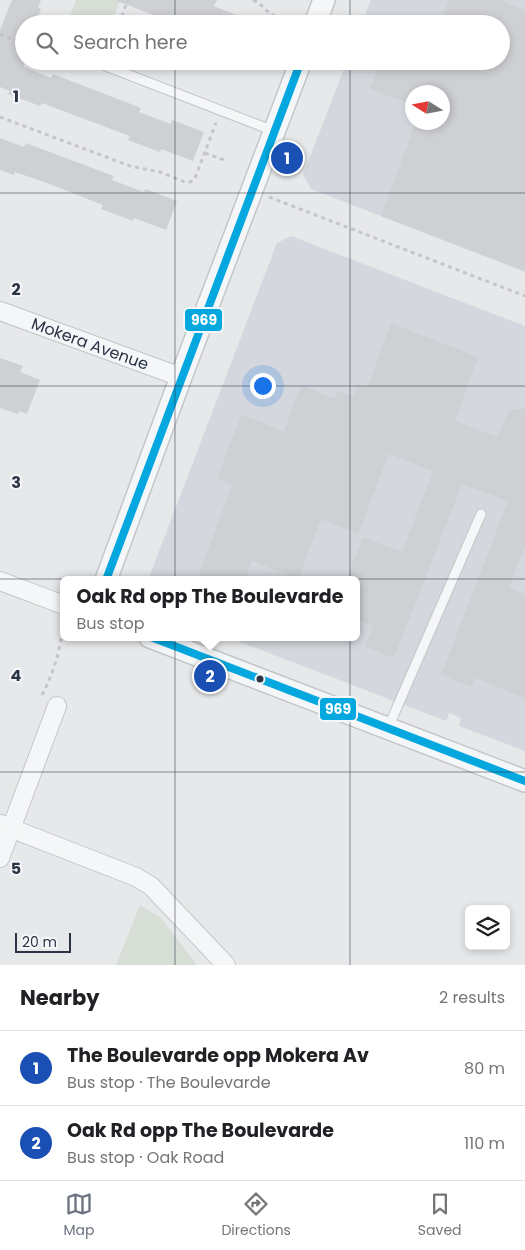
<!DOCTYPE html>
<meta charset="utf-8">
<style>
body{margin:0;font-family:Poppins,sans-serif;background:#f2f2f2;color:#202124}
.controls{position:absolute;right:15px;bottom:15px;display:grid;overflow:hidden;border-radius:8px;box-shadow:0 2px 8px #0003}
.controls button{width:45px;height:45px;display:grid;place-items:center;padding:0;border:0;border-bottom:1px solid #e0e0e0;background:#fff;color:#202124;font:25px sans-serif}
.compass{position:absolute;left:405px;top:85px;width:45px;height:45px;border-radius:50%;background:#fff;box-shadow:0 2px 8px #0003;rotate:281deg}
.scale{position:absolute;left:15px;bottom:12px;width:56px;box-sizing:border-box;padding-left:5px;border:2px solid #2b3445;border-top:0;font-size:14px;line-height:18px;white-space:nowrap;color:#2b3445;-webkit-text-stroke:4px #f4f6f9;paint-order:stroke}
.you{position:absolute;left:262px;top:385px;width:18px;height:18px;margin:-12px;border:4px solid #fff;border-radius:50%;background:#1a73e8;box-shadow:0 0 0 8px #1a73e833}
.badge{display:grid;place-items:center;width:32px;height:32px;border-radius:50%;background:#6c737f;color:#fff;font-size:16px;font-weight:700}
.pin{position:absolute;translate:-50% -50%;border:2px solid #fff;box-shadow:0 1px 5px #0006}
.popup{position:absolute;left:60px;top:576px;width:300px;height:65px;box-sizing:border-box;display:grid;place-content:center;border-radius:8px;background:#fff;filter:drop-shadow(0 1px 4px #0005);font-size:16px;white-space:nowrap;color:#757577}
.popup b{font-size:19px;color:#202124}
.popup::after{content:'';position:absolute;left:50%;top:100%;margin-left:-10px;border:10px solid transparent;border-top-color:#fff}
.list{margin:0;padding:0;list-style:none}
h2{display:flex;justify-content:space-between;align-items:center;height:65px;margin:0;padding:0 20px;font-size:21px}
h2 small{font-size:16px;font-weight:400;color:#757577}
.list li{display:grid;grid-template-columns:32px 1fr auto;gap:15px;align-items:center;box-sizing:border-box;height:75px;padding:0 20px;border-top:1px solid #e0e0e0}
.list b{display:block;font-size:19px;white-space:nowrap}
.list p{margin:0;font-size:16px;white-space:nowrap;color:#757577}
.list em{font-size:16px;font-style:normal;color:#757577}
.icon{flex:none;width:28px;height:28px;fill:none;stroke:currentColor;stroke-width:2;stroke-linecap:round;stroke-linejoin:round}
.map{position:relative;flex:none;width:525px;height:965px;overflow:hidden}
.search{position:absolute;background:#fff;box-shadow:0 2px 8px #0003;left:15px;right:15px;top:15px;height:55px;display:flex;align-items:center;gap:12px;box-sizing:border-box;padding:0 18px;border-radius:28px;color:#757577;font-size:19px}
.sheet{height:215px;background:#fff}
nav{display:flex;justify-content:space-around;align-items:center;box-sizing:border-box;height:70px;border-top:1px solid #e0e0e0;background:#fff;font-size:14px;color:#757577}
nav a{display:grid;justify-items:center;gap:2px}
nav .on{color:#6c737f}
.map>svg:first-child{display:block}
.built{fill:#d4d7dd;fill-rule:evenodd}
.green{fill:#d6ded6}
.building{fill:#ced0d3}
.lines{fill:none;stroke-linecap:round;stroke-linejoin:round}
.service-casing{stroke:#c4c6c8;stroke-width:11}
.minor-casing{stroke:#c4c6c8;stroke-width:20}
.tertiary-casing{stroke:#c4c6c8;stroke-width:24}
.path{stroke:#c5c6ca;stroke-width:3;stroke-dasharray:4 4;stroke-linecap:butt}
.service{stroke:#f5f6f7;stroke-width:9}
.minor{stroke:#f5f6f7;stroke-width:18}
.tertiary{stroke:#f5f6f7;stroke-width:21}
.bus-1-casing{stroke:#f4f6f9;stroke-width:11}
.bus-1{stroke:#04a8de;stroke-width:8}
.grid{fill:none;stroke:#2b3445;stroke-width:1;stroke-opacity:0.55}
.bus-dot{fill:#2b3445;stroke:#f4f6f9;stroke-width:2}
.labels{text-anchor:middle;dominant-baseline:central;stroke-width:4;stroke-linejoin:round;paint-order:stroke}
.street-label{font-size:16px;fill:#2b3445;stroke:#f4f6f9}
.grid-label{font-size:16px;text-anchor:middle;font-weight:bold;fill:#2b3445;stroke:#f4f6f9;stroke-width:4;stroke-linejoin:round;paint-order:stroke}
.line-badge{stroke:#f4f6f9;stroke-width:2}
.badge-label{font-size:14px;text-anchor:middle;font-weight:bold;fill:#fff}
</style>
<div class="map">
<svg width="525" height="965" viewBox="0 0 525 965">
<rect width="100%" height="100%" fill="#e6e8ea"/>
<!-- built -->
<g class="built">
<path d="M371,0h154v272l-214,-83 -8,-14 44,-114h154v-37h-140zM412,92h30v30h-30z"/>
<path d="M291,236l234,90v425l-66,-25 2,-8 -12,-5 -3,8 -219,-84h129v-57h-208l129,-337z"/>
</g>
<!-- green -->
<g class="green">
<path d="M76,0h44l-9,24h-44z"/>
<path d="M140,905l21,13 36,47h-81z"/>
</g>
<!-- building -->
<g class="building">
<path d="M12,0h29l-3,7 3,2 -6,15h-11v43l27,11 2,-4 88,34 -2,4 32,12 1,-4 32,12 -11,29 -32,-12 -1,3 -32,-12 2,-4 -88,-33 -2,3 -32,-12 2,-3 -10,-4v-57z"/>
<path d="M117,0h100l-3,6 42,17 -69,1 -13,-5 -2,3 -55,-21z"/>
<path d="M449,0h50l26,10v261l-144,-55 35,-94h26v-30h-30v13l-42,-16 11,-28h120v-37h-61z"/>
<path d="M0,138l24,9 2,-4 88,33 -2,4 32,12 1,-3 32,12 -11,29 -32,-12 -1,3 -32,-12 2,-4 -56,-22 -32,-11 -1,3 -14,-5z"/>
<path d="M391,323l87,34 -23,64 43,16 10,-26 17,-3v138l-16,42 16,6v104l-50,-20 -3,9 -31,-12 67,-174 -46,-17 -68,174 -29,-11 8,-21 -17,-6v-40h-10l17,-43 39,15 31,-81 -44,-17 -31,80 -37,-15 -23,60 -46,-18 -7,19h-48l35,-95 -15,-6 24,-64 43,16 17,-46 34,14 3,-8 15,5 5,-12 9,4z"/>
<path d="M0,358l23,8 -3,6 20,8 -13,34 -8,-3 -1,3 -18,-6z"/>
</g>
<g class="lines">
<!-- service casing -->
<g class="service-casing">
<g id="service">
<path d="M93,61l181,70"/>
<path d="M388,728l93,-214"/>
</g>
</g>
<!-- minor casing -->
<g class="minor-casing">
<g id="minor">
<path d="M0,311l181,66"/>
<path d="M0,581l64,24"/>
<path d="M0,824l136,53 15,9 75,79"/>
<path d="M0,858l57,-152"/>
</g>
</g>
<!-- tertiary casing -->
<g class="tertiary-casing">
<g id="tertiary">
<path d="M315,24l9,-24"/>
<path d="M106,580l75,-203 120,-316"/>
<path d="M150,637l375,144"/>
</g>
</g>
<!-- path -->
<g class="path">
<path d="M253,0c10,4 13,13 25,18"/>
<path d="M119,24l9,-24"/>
<path d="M0,34l24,10"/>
<path d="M0,117l130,49 30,6 25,10h5l5,-4 21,-55"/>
<path d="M205,153l19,7"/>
<path d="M269,197l256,99"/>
<path d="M42,695c12,-23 19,-46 21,-73"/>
</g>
<!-- service -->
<use href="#service" class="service"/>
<!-- minor -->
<use href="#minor" class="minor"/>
<!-- tertiary -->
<use href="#tertiary" class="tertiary"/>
<!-- bus-1 casing -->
<g class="bus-1-casing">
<g id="bus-1">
<path d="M106,580l195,-519"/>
<path d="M151,637l374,144"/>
</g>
</g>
<!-- bus-1 -->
<use href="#bus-1" class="bus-1"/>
</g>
<!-- grid -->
<path class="grid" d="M175,0v24M350,0v24M175,61v904M350,61v904M0,193h525M0,386h525M0,579h525M0,772h525"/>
<!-- markers -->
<circle class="bus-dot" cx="260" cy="679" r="4.5"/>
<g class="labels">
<!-- street labels -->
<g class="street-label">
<text transform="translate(90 344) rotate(20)">Mokera Avenue</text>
</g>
</g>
<g class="grid-label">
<text x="16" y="102">1</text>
<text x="16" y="295">2</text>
<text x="16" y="488">3</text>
<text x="16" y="681">4</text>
<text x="16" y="874">5</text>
</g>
<g class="line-badge">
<rect x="184" y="308" width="39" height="24" rx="5" fill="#04a8de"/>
<rect x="319" y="697" width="38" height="24" rx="5" fill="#04a8de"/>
</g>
<g class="badge-label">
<text x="204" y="325">969</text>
<text x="338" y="714">969</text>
</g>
</svg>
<div class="controls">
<button><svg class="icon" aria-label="layers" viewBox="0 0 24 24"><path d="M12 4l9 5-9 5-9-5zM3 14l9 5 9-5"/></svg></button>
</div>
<svg class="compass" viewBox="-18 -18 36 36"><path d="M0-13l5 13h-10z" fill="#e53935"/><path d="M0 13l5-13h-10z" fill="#757577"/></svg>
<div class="scale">20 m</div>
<div class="you"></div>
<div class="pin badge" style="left:287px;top:158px;background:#1a4fb4">1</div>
<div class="pin badge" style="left:210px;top:676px;background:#1a4fb4">2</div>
<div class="popup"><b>Oak Rd opp The Boulevarde</b>Bus stop</div>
<div class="search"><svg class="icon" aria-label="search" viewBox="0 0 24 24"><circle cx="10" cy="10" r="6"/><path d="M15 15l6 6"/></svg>Search here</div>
</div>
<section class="sheet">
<h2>Nearby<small>2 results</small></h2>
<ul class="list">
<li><span class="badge" style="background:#1a4fb4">1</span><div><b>The Boulevarde opp Mokera Av</b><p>Bus stop · The Boulevarde</p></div><em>80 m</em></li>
<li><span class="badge" style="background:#1a4fb4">2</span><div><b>Oak Rd opp The Boulevarde</b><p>Bus stop · Oak Road</p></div><em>110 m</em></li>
</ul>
</section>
<nav>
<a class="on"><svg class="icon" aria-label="map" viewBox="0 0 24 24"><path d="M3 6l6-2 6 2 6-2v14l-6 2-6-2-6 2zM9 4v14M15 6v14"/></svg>Map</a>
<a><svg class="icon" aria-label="directions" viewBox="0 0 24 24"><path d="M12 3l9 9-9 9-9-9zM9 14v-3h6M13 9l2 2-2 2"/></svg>Directions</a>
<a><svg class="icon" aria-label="saved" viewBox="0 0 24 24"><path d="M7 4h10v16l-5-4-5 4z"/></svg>Saved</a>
</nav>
